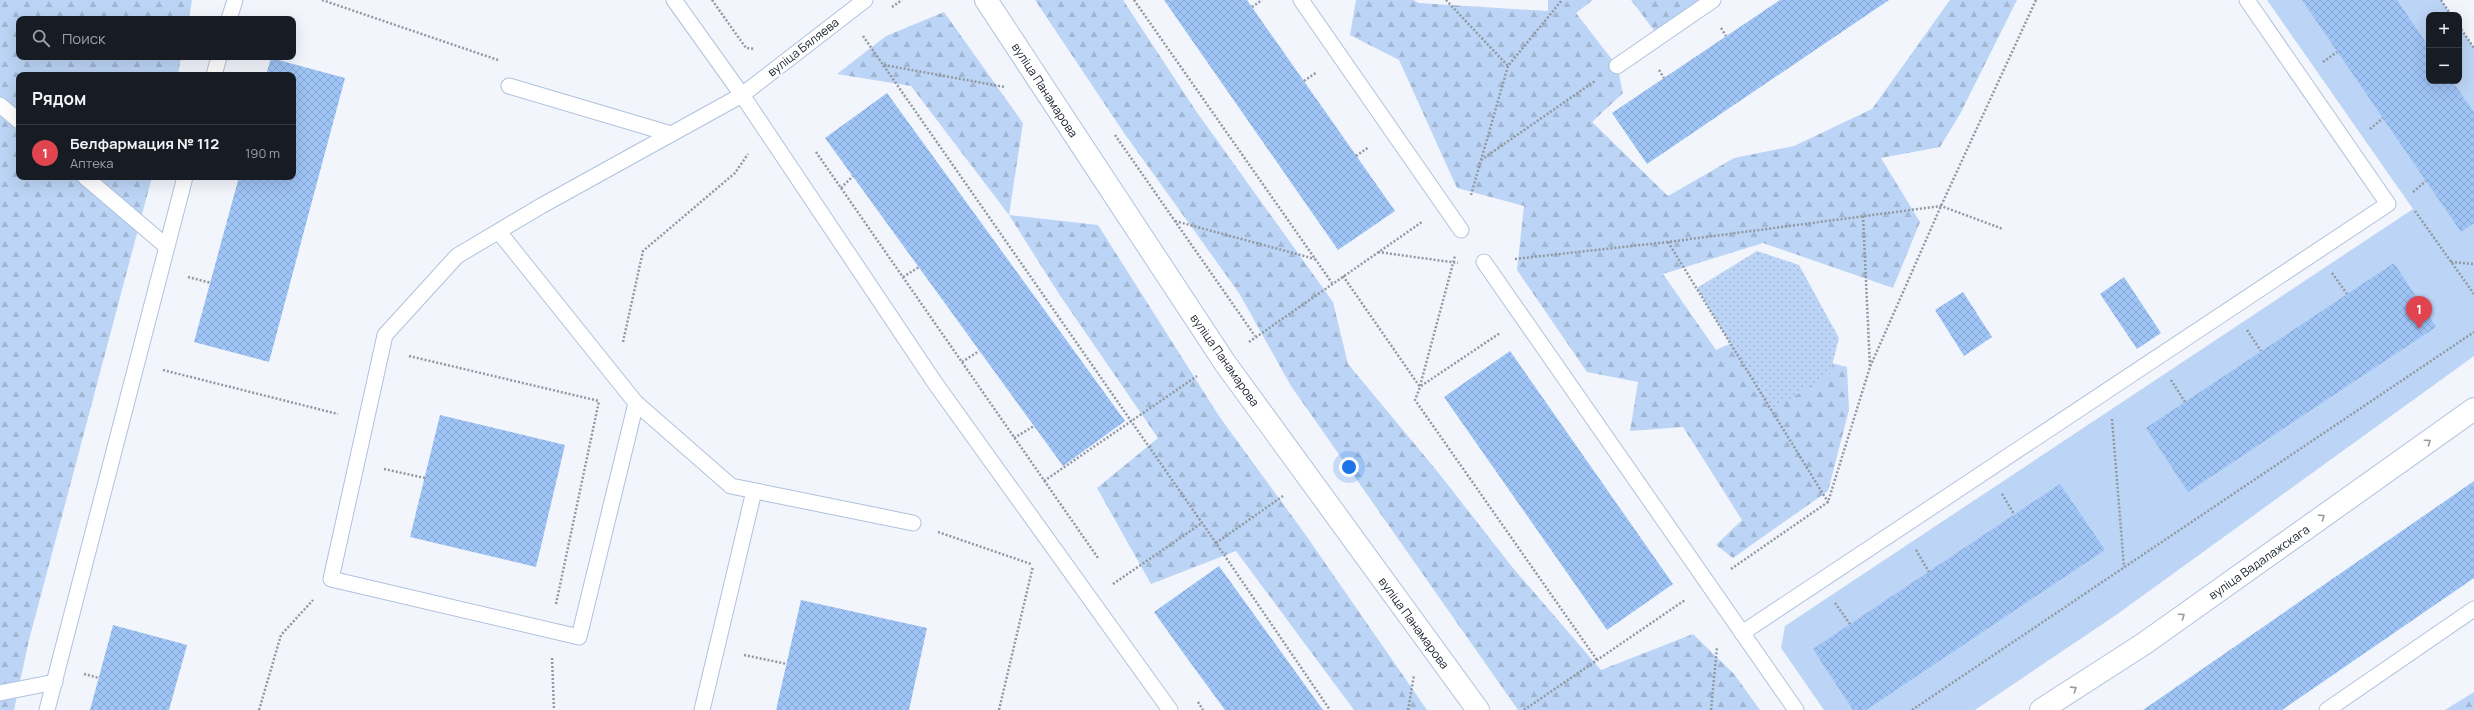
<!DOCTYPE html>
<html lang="ru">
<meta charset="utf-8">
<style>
body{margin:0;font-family:Manrope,sans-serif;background:#242831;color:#f1f3f6}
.controls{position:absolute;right:12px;top:12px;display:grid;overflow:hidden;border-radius:8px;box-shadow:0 4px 16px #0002}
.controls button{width:36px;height:36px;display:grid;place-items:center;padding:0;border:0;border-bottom:1px solid #363941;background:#171b24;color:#f1f3f6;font:20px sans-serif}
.you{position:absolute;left:1349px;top:467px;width:14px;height:14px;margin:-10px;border:3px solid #fff;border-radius:50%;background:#1a73e8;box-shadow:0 0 0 6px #1a73e833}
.badge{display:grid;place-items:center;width:26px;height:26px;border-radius:50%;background:#0f766e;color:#fff;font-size:13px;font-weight:700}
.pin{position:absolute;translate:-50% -33px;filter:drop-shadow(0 1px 2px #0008)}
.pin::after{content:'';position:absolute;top:21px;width:14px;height:12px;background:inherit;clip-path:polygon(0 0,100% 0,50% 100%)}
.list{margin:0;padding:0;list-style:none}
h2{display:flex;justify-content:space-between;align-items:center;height:52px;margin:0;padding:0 16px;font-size:17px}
h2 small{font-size:13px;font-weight:400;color:#9ea1a6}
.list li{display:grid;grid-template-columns:26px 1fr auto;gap:12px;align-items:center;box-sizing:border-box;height:56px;padding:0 16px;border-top:1px solid #363941}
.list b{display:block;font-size:15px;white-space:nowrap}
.list p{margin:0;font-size:13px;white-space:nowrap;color:#9ea1a6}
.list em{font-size:13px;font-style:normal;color:#9ea1a6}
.icon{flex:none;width:22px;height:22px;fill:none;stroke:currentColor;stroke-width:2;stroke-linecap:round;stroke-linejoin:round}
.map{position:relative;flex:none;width:2474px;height:710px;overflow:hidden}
.search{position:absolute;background:#171b24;box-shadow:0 4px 16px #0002;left:16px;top:16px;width:280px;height:44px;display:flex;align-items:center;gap:10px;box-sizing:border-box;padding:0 14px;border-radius:8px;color:#9ea1a6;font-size:15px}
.panel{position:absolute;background:#171b24;box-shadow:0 4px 16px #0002;left:16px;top:72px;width:280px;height:108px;border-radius:8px}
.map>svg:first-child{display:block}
.green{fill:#bcd4f5}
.forest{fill:url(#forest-firs)}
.park{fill:url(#park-dots)}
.building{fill:url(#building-cross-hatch)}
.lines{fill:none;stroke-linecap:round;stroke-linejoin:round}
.lane-casing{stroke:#afc2dd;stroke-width:17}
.street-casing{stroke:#afc2dd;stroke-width:24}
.path{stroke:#92989f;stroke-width:2.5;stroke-dasharray:2 2;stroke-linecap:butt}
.lane{stroke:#fff;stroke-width:15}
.street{stroke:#fff;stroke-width:22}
.oneway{stroke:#979a9f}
.labels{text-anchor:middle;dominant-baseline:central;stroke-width:4;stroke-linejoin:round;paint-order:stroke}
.street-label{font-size:12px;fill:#181f29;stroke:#fff}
</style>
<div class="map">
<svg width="2474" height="710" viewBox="0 0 2474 710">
<defs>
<pattern id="forest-firs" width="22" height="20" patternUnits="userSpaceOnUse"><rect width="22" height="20" fill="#bcd4f5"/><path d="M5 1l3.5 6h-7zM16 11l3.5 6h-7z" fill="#a1b6d2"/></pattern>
<pattern id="park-dots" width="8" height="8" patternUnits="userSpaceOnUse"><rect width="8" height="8" fill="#bcd4f5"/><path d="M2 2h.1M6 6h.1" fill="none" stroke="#a1b6d2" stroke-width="1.8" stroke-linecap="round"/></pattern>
<pattern id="building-cross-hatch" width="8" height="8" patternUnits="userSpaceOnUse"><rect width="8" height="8" fill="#9fc4f6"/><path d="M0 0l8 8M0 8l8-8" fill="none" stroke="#88a8d3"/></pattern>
</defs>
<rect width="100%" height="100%" fill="#f2f6fc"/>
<!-- green -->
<path class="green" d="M2267,0h174l10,15h-22v66h30v-55l15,22v308l-358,259 -141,95h-151l-43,-62 4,-22 628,-417z"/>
<!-- forest -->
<g class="forest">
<path d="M0,0h192l-3,19h-170v38h162l-3,18h-159v102h133l-123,463 -15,70h-14z"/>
<path d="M1035,0h88l73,111 137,191 15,62 89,107 76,97 88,102 92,-36 41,40 26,36h-242l-227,-324 -52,-93 -115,-160z"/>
<path d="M1356,0h57l6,3 129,8v-11h45l-17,13 41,53 6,27 -31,29 76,74 66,-38 60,-12 78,-37 78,-109h67l-57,114 -20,33 -59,11 39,64 -27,66 -130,-45 -100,31 53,76 38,-17 31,18 62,16 2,43 -21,81 -95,67 -17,-13 26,-25 -59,-93 -53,4 8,-49 -51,-10 -70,-102 7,-64 -67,-18 -58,-128 -49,-25z"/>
<path d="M1631,0h82l-54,37z"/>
<path d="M944,12l79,111 -14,92 89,10 121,191 86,118 122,176h-73l-118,-159 -85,33 -54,-96 61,-50 -99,-144 -50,-79 -98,-129 -74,-12 49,-38z"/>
<path d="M2474,692v18h-29l3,-2z"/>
</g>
<!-- park -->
<path class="park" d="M1757,251l42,14 40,73 -9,36 -59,37 -74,-123z"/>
<!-- building -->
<g class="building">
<path d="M1164,0h83l148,211 -57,39z"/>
<path d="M1780,0h109l-242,164 -35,-51z"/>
<path d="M2302,0h95l32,47v34h23l22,31v111l-13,9z"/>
<path d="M271,58l74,20 -76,284 -75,-20 45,-165h54v-102h-27z"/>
<path d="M887,93l238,328 -62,45 -238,-328z"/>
<path d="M2394,263l42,64 -248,165 -42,-64z"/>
<path d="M2124,277l37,56 -24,16 -37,-55z"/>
<path d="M1963,292l29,45 -28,19 -29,-46z"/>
<path d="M1510,351l163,233 -66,46 -163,-233z"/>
<path d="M440,415l125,30 -29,122 -126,-30z"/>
<path d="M2474,481v97l-192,132h-139z"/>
<path d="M2060,484l45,66 -239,160h-13l-40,-61z"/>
<path d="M1219,566l104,144h-98l-41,-56 -30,-42z"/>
<path d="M801,600l126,28 -18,82h-133z"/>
<path d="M113,625l74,20 -18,65h-79z"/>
</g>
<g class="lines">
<!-- lane casing -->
<g class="lane-casing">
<g id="lane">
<path d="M674,0l68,95 193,288 235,327"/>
<path d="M1301,0l160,230"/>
<path d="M229,19l6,-19"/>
<path d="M1617,66l96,-66"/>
<path d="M214,75l5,-18"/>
<path d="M509,86l162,48"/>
<path d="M0,105l19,16"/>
<path d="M85,177l81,69"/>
<path d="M499,232l137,171 95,83 182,37"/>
<path d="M1484,262l312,448"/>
<path d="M636,403l-57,234 -248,-58 54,-244 72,-79 84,-50 201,-111 123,-95"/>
<path d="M1742,633l646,-429 -141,-204"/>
<path d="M0,693l55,-11"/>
<path d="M47,710l138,-533"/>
<path d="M702,710l52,-219"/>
<path d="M2327,710l147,-101"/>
</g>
</g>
<!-- street casing -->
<g class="street-casing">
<g id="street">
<path d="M986,0l239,363 253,347"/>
<path d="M2041,710l104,-67 329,-234"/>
</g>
</g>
<!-- path -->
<g class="path">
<path d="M322,0l176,60"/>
<path d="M712,0l34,48 9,1"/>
<path d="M1134,0l198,283"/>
<path d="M1446,0l62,66"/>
<path d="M2441,0l10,15"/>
<path d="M892,7l10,-7"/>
<path d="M1252,7l10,-7"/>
<path d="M2459,26l15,22"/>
<path d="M1721,28l5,8"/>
<path d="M863,36l353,507 114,167"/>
<path d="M2323,62l14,-10"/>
<path d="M884,65l121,22"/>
<path d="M1659,70l5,8"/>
<path d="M1304,81l13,-9"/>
<path d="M2370,129l13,-11"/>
<path d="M1115,135l140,201"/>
<path d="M816,152l282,406"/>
<path d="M1356,156l13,-9"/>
<path d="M1481,160l114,-79"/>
<path d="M841,188l12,-12"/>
<path d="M2413,192l13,-11"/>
<path d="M1471,195l37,-129 54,-66"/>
<path d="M2415,211l59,83"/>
<path d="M1863,216l7,151"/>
<path d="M1175,221l140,38"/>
<path d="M1668,242l160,260"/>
<path d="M1378,252l80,11"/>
<path d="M1515,259l153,-17 273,-36 62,23"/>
<path d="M2451,262l23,2"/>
<path d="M2332,273l15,21"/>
<path d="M1343,276l77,111 -5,13 182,260"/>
<path d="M188,277l23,6"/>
<path d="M903,277l16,-10"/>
<path d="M2247,330l14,21"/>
<path d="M623,342l20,-91 92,-78 13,-19"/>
<path d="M1249,342l173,-120"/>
<path d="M409,356l190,45"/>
<path d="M962,362l17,-11"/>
<path d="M163,370l175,44"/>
<path d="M2171,380l14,22"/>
<path d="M1420,386l35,-130"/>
<path d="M1421,386l79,-53"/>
<path d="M2112,419l12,148"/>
<path d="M1014,438l20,-12"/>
<path d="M384,469l41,9"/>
<path d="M1044,481l153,-105"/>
<path d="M2002,494l12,20"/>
<path d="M938,532l93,32"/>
<path d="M1216,543l67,-47"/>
<path d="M1916,550l13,22"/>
<path d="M1731,569l97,-67 42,-135 71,-161 95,-206"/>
<path d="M1113,584l89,-61"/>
<path d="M1835,603l15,21"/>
<path d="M556,604l43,-203"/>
<path d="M744,655l43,9"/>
<path d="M552,658l2,52"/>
<path d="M84,674l15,4"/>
<path d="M1198,702l5,8"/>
<path d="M259,710l22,-75 32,-35"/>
<path d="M999,710l34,-144"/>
<path d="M1408,710l6,-35"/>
<path d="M1524,710l161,-110"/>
<path d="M1711,710l6,-63"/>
<path d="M1912,710l562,-378"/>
</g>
<!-- lane -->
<use href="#lane" class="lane"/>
<!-- street -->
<use href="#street" class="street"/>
</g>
<!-- one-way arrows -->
<defs><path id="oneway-chevron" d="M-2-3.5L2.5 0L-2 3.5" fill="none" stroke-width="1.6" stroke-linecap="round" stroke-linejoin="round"/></defs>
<g class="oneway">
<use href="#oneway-chevron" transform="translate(2428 442) rotate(-35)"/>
<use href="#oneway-chevron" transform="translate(2322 517) rotate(-35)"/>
<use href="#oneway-chevron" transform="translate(2182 616) rotate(-35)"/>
<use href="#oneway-chevron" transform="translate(2074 689) rotate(-33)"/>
</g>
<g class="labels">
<!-- street labels -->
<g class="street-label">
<text transform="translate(803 47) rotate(-38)">вуліца Бяляева</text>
<text transform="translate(1045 90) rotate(57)">вуліца Панамарова</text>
<text transform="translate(1225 360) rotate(55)">вуліца Панамарова</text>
<text transform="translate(2259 562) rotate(-35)">вуліца Вадалажскага</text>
<text transform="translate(1414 623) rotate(54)">вуліца Панамарова</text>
</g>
</g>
</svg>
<div class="controls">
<button>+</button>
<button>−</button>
</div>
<div class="you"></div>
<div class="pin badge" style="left:2419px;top:329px;background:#e0444e">1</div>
<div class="search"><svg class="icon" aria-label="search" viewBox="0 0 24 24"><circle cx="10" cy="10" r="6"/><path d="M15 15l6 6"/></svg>Поиск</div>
<section class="panel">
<h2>Рядом<small></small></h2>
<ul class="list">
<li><span class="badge" style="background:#e0444e">1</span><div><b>Белфармация № 112</b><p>Аптека</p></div><em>190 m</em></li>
</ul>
</section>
</div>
